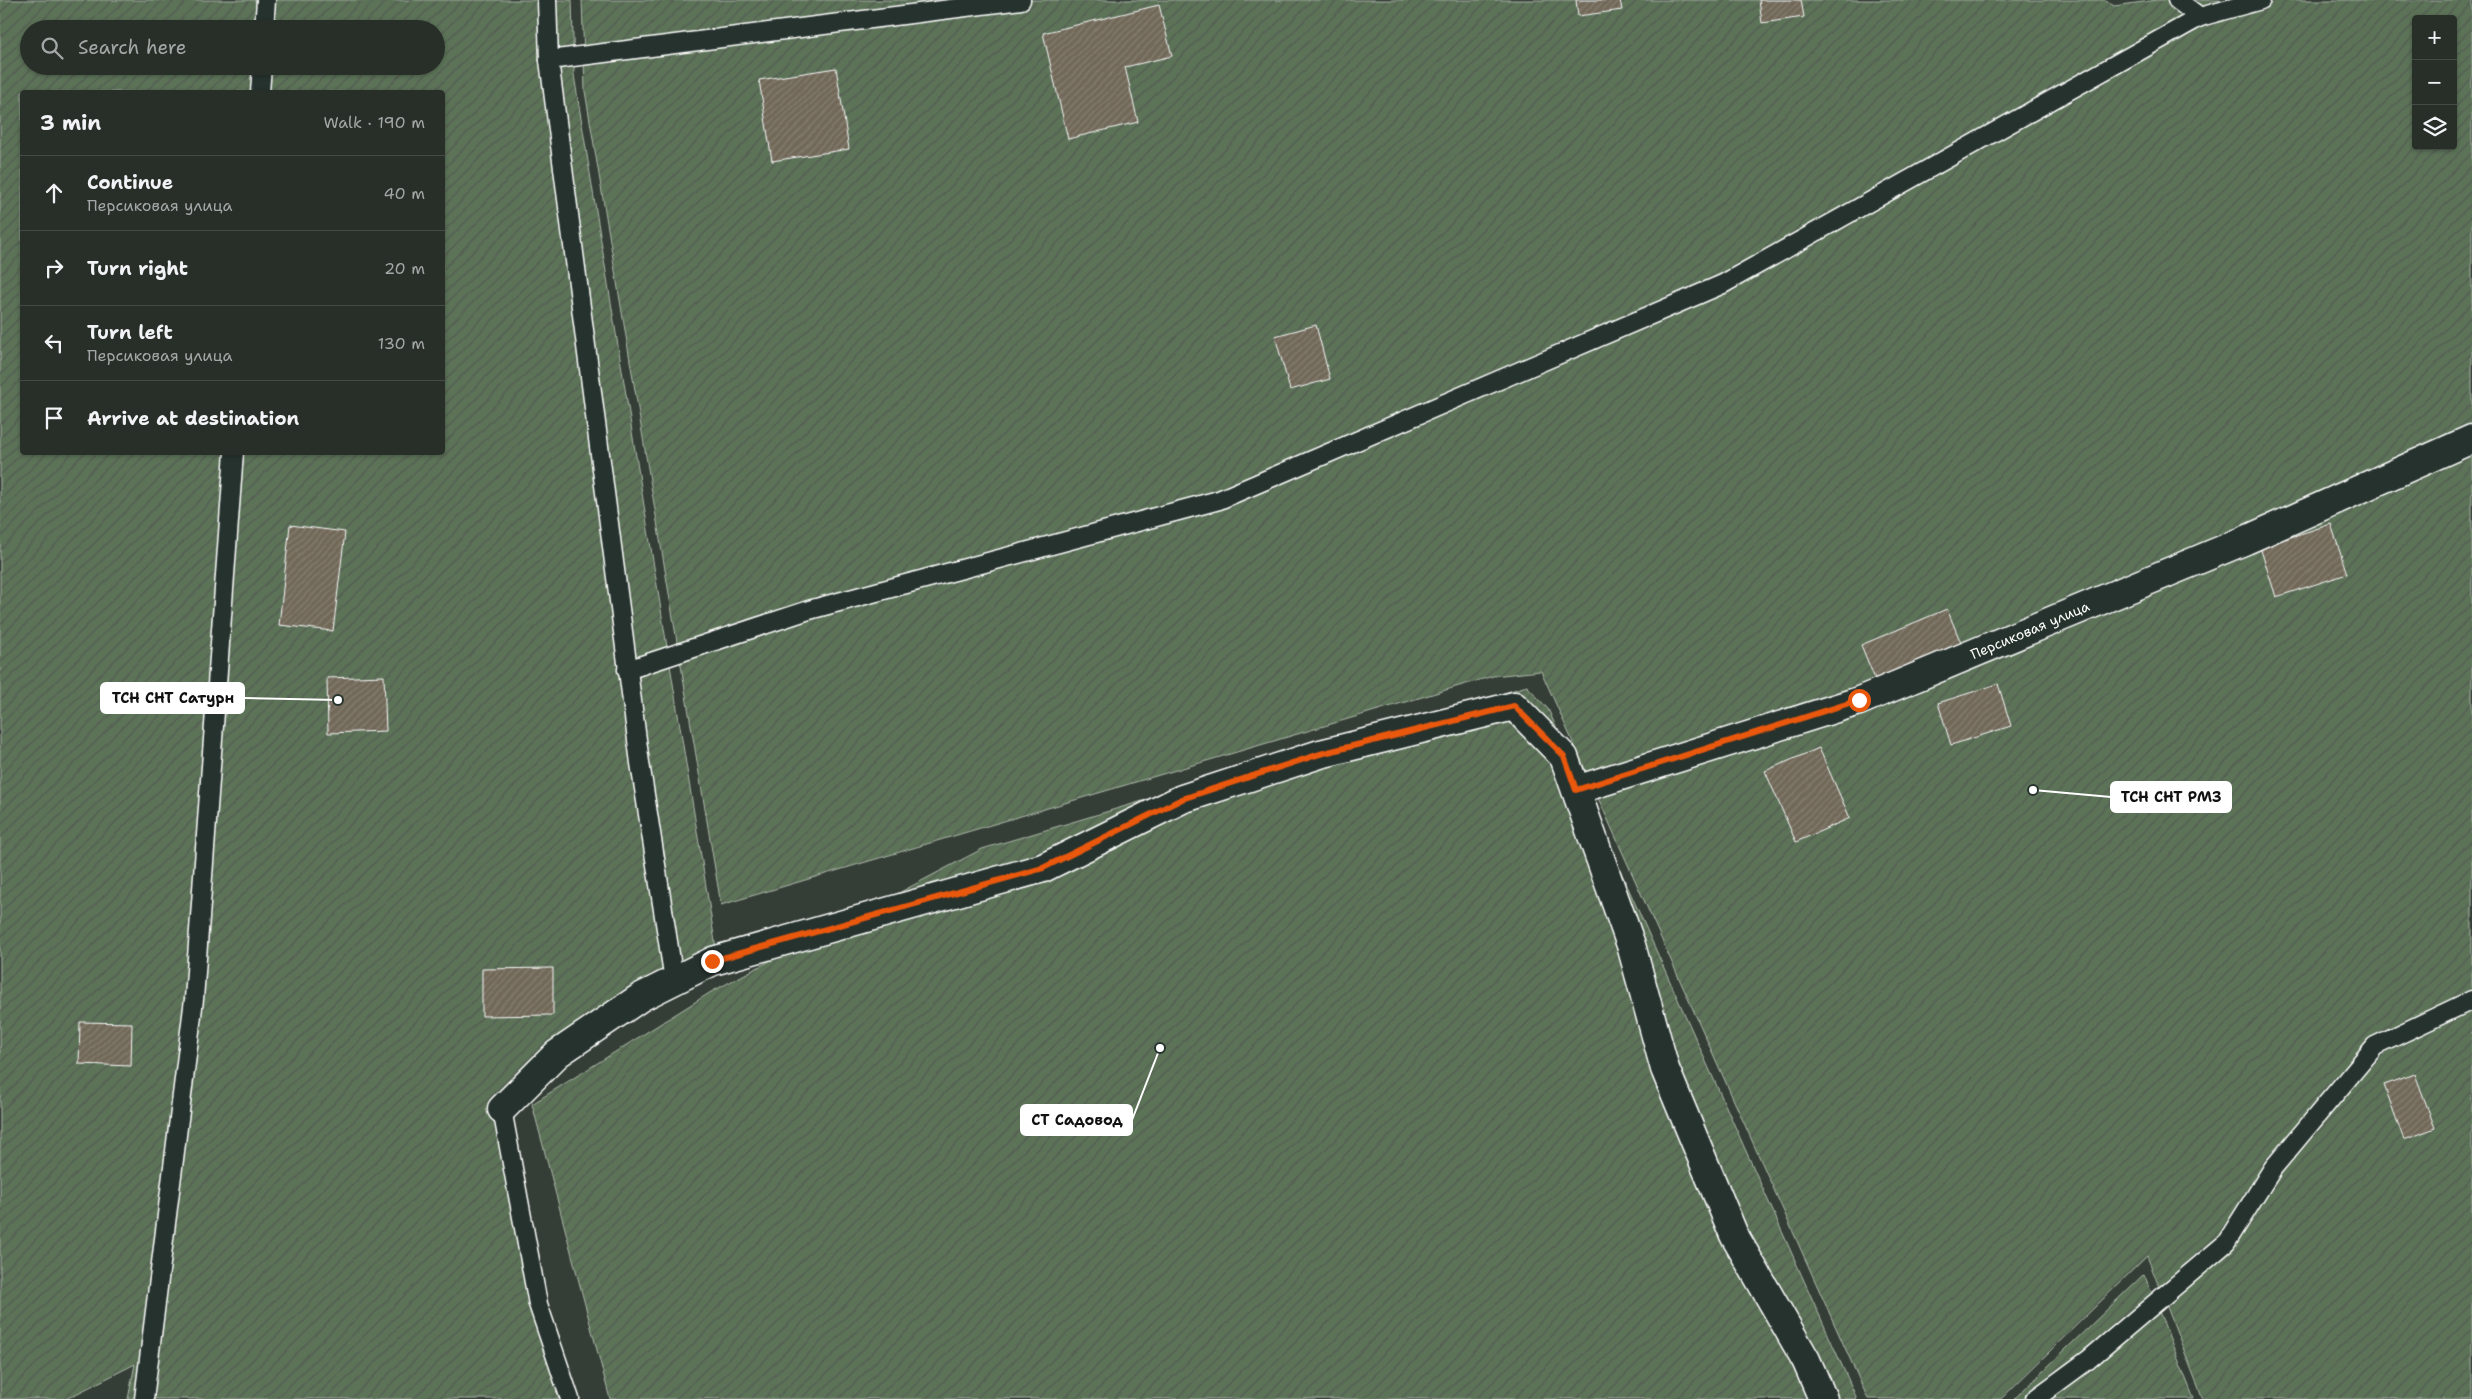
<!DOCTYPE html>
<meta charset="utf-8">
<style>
body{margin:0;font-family:"Shantell Sans",sans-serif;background:#343a34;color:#f1f3f6}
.controls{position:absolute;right:15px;top:15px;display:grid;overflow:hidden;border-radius:5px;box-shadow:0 1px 4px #0004}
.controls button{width:45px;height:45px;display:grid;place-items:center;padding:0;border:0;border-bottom:1px solid #444a45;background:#282e28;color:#f1f3f6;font:25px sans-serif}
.stop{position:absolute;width:15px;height:15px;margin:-11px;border:4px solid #ea580c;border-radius:50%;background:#fff}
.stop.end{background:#ea580c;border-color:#fff;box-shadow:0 1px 5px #0008}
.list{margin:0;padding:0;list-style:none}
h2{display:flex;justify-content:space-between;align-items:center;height:65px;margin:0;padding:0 20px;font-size:21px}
h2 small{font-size:16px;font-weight:400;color:#a5a8a8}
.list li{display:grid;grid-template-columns:32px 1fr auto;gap:15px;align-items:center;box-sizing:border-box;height:75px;padding:0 20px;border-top:1px solid #444a45}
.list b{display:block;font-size:19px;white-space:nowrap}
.list p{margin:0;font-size:16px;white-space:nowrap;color:#a5a8a8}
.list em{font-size:16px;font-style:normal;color:#a5a8a8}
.icon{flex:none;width:28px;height:28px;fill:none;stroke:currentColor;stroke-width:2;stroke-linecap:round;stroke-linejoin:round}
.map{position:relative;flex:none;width:2472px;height:1399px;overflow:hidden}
.search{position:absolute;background:#282e28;box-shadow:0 1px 4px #0004;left:20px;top:20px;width:425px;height:55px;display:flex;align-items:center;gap:12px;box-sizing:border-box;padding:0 18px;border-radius:28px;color:#a5a8a8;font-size:19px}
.panel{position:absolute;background:#282e28;box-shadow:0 1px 4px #0004;left:20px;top:90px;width:425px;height:365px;border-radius:5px}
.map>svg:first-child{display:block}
.garden{fill:url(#garden-furrows);stroke:#aeb9ac;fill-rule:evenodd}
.building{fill:url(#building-hatch);stroke:#fff}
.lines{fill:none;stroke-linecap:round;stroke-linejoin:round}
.lane-casing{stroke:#fff;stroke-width:21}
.street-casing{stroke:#fff;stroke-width:31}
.lane{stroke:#26332d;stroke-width:18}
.street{stroke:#26332d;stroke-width:28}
.route{stroke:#ea580c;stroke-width:6}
.labels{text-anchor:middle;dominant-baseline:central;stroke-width:4.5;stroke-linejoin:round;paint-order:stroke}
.street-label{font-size:14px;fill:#fff;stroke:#26332d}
.leader{fill:none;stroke:#fff;stroke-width:2}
.callout-dot{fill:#fff;stroke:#26332d;stroke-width:2}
.callout{fill:#fff;stroke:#fff;stroke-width:2}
.callout-label{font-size:15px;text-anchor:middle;font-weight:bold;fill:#111}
</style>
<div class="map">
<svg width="2472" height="1399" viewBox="0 0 2472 1399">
<defs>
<pattern id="garden-furrows" width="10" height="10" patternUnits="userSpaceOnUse" patternTransform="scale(1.25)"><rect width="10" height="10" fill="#5c7358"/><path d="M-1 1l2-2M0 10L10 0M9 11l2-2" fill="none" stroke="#525a50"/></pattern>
<pattern id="building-hatch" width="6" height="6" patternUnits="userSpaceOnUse" patternTransform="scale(1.25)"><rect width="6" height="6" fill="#716859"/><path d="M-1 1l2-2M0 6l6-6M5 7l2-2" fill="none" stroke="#867f72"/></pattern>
</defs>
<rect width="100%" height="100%" fill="#353e36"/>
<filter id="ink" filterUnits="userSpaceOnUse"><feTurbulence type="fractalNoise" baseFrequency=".02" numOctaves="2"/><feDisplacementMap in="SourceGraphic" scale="10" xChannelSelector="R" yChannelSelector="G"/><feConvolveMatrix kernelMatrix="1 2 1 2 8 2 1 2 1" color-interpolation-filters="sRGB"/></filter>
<g filter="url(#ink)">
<!-- garden -->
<g class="garden">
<path d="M0,0h572l2,75 142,873 -219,156 3,35 49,227 10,33h-431l7,-35 -69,35h-66zM29,29h407v37h-407zM22,92h420v360h-420z"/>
<path d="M582,0h1524l8,6 43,-6h315v1399h-269l-56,-143 -146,143h-133l-327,-728 -48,5 -772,229 -136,-814zM2416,19h37v127h-37z"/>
<path d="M1527,686l21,23 309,690h-1247l-78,-295 179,-112 271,-143z"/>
<path d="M2144,1274l50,125h-180z"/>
</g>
<!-- building -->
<g class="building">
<path d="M1576,0h44l2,10 -44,6z"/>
<path d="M1759,0h42l3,17 -42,6z"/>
<path d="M1159,5l13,51 -47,11 13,55 -70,17 -25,-106z"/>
<path d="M836,68l13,81 -77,12 -13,-81z"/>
<path d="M1316,325l14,54 -40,11 -15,-54z"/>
<path d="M2331,524l16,50 -71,23 -16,-50z"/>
<path d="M290,525l55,7 -12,99 -54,-6z"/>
<path d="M1947,609l14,34 -86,36 -14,-34z"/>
<path d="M384,676l2,55 -58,2 -1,-55z"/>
<path d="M1998,684l13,42 -60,19 -13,-42z"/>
<path d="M1819,748l31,70 -54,24 -31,-71z"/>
<path d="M553,968v47l-71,1v-47z"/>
<path d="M80,1022l52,1 -1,43 -52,-2z"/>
<path d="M2415,1074l20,54 -31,12 -20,-55z"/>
</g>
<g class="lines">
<!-- lane casing -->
<g class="lane-casing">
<g id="lane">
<path d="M547,0l2,60 91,703 34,217"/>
<path d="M2177,0l23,17"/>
<path d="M264,29l2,-29"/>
<path d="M549,60l472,-60"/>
<path d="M260,92l2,-26"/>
<path d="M627,670l182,-60 410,-110 504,-216 477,-267 61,-17"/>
<path d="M502,1109l36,195 32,95"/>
<path d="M144,1399l50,-400 40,-547"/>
<path d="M2035,1399l53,-39 138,-117 47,-75 102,-122 97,-46"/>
</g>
</g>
<!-- street casing -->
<g class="street-casing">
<g id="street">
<path d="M1576,790l283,-89 387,-161 226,-101"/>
<path d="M502,1109l55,-55 84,-57 72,-36 330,-93 139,-69 138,-45 194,-48 50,51 67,188 34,124 69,166 72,125 17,39"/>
</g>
</g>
<!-- lane -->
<use href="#lane" class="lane"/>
<!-- street -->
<use href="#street" class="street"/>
</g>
</g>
<g class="lines" filter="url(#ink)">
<!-- route -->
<path class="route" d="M712,961l331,-93 139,-69 138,-45 194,-48 50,50 12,34 283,-90"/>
</g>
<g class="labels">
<!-- street labels -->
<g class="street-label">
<text transform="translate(2030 630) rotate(-23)">Персиковая улица</text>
</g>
</g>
<!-- callouts -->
<path class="leader" d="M338 700L244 698M2033 790L2111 797M1160 1048L1132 1120"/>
<g class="callout-dot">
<circle cx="338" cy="700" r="5"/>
<circle cx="2033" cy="790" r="5"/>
<circle cx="1160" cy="1048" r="5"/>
</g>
<g class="callout">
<rect x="101" y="683" width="143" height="30" rx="5"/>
<rect x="2111" y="782" width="120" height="30" rx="5"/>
<rect x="1021" y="1105" width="111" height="30" rx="5"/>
</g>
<g class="callout-label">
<text x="173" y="703">ТСН СНТ Сатурн</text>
<text x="2171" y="802">ТСН СНТ РМЗ</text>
<text x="1077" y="1125">СТ Садовод</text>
</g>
</svg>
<div class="controls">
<button>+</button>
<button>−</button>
<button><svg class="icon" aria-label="layers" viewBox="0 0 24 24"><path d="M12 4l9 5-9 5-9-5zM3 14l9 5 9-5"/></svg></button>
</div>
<div class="stop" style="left:1859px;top:700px"></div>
<div class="stop end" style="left:712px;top:961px"></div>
<div class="search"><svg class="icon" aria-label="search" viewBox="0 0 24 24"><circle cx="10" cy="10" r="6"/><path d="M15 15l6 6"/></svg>Search here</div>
<section class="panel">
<h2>3 min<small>Walk · 190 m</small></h2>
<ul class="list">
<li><svg class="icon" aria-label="ahead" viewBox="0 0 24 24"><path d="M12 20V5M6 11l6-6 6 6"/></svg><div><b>Continue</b><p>Персиковая улица</p></div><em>40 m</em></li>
<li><svg class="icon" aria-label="right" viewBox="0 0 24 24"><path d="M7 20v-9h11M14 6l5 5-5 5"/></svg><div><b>Turn right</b></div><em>20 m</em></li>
<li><svg class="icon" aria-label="left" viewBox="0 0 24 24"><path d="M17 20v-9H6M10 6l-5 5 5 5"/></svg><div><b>Turn left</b><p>Персиковая улица</p></div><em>130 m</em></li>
<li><svg class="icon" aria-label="arrive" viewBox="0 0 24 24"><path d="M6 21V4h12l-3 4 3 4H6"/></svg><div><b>Arrive at destination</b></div></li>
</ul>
</section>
</div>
